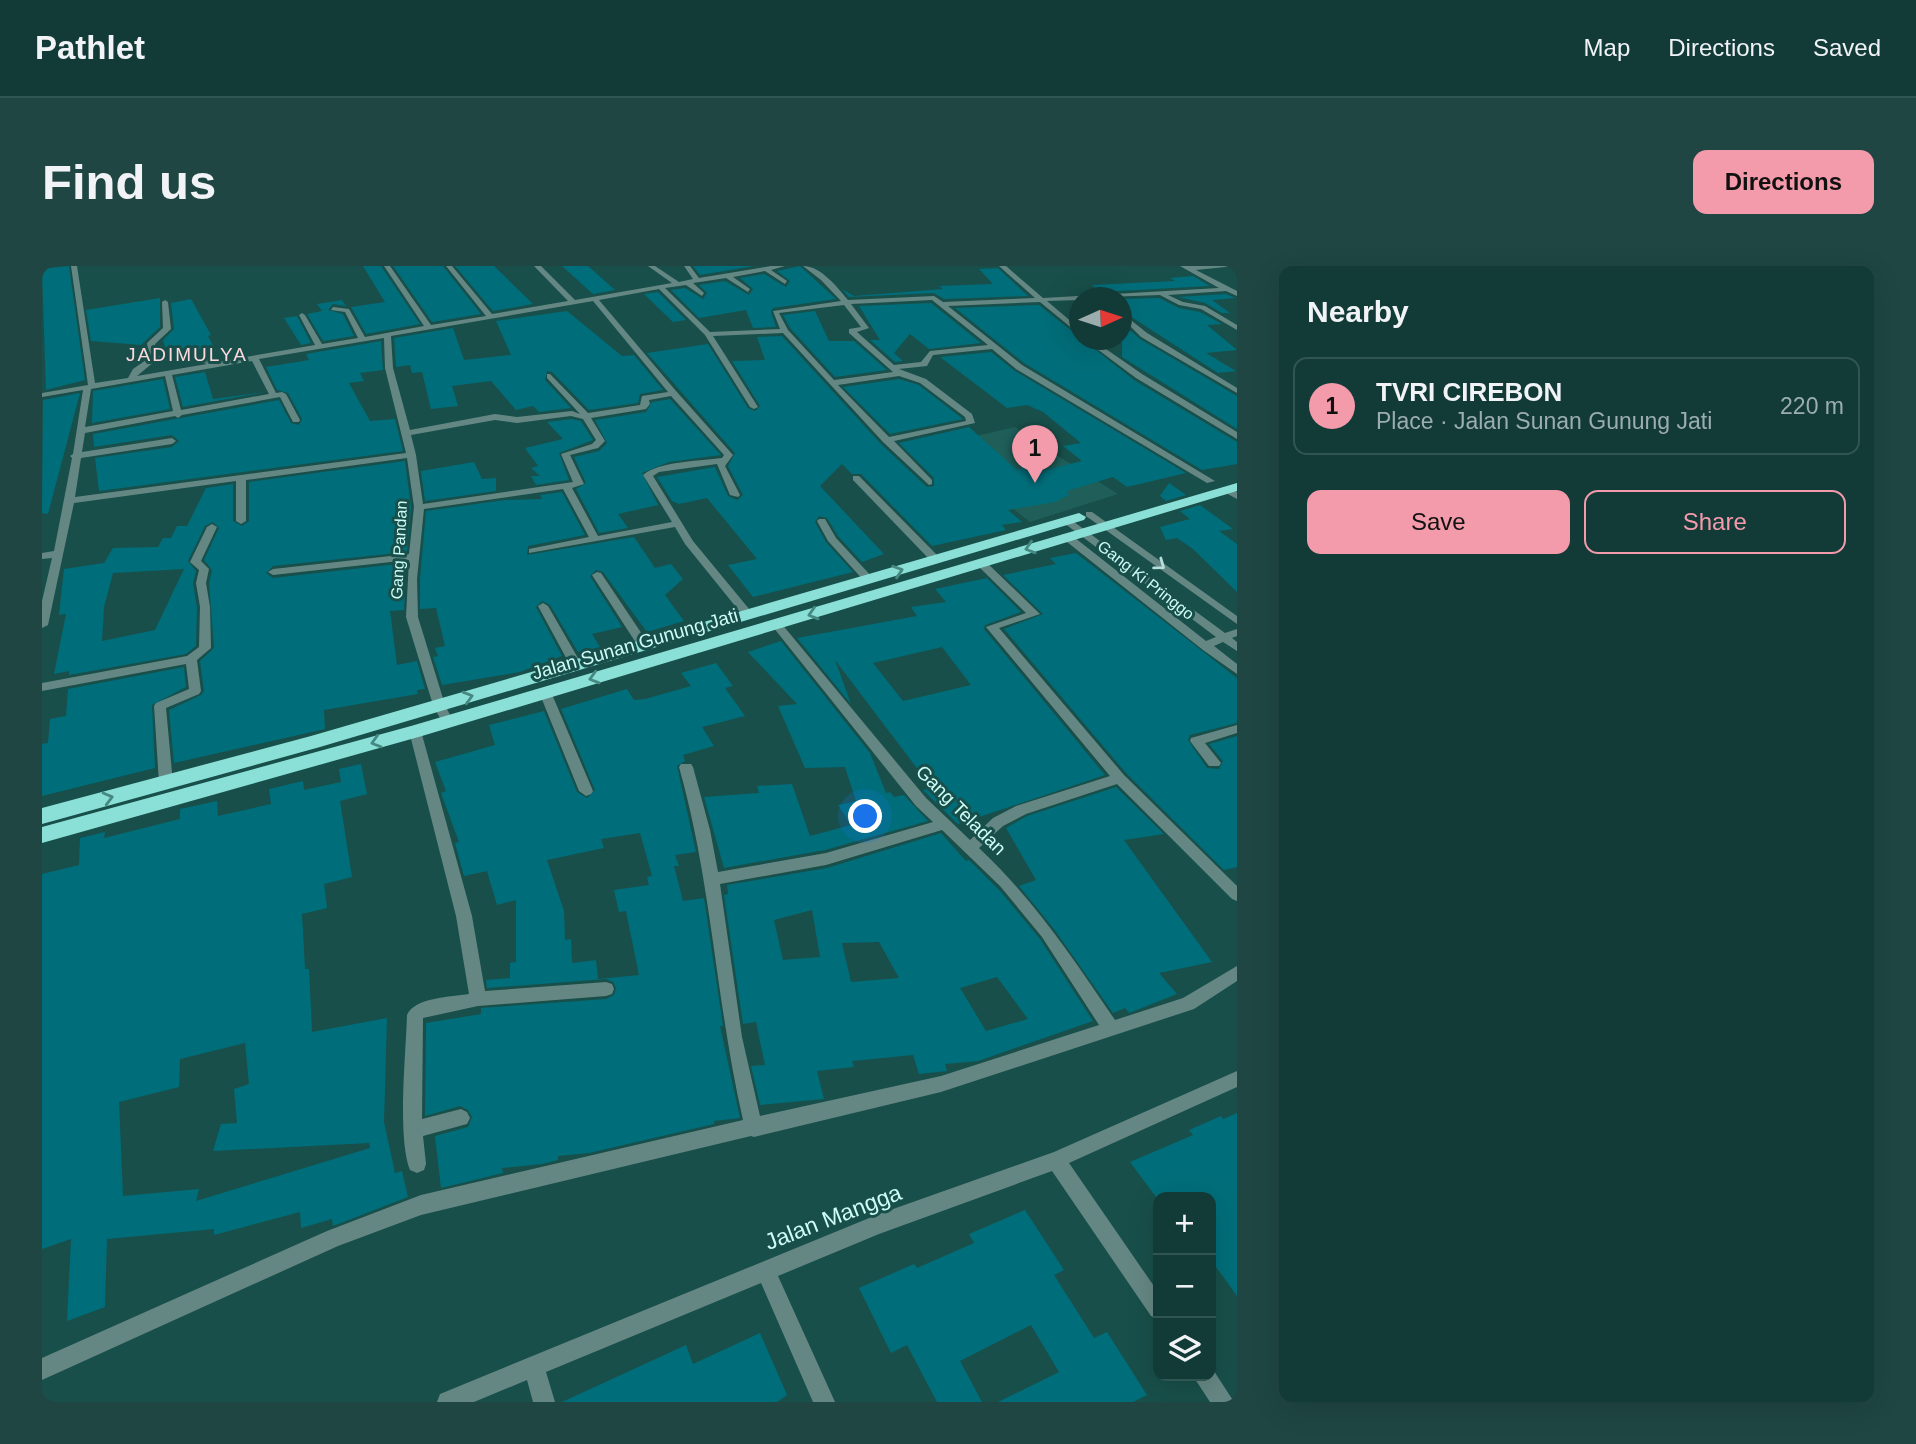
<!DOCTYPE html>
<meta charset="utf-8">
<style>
body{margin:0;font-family:Helvetica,sans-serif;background:#1f4643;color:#f1f3f6}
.controls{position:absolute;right:21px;bottom:21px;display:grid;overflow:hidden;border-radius:14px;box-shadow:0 7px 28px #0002}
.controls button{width:63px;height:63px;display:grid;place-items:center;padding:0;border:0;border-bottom:2px solid #315553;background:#123b38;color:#f1f3f6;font:35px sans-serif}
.compass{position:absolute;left:1027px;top:21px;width:63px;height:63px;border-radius:50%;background:#123b38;box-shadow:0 7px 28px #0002;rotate:87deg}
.you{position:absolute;left:824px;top:551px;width:24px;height:24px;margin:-18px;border:5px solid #fff;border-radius:50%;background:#1a73e8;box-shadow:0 0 0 10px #1a73e833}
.badge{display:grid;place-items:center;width:46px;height:46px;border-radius:50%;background:#f39aab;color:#111;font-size:23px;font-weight:700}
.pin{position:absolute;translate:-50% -58px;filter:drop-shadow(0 2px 4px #0008)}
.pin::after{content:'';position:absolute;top:37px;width:24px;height:21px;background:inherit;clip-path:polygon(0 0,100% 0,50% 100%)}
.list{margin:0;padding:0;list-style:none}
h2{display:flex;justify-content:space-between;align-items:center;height:91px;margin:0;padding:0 28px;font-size:30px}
h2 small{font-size:23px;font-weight:400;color:#9cadae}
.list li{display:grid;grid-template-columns:46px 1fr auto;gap:21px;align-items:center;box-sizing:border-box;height:98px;margin:0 14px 14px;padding:0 14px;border:2px solid #315553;border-radius:14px}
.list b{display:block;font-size:26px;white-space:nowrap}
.list p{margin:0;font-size:23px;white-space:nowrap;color:#9cadae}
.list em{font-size:23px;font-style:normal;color:#9cadae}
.actions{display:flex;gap:14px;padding:21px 28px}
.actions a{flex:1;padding:16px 0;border:2px solid #f39aab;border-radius:14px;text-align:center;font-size:24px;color:#f39aab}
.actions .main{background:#f39aab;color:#111}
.icon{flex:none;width:38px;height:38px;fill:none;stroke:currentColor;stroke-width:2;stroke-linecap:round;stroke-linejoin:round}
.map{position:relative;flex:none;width:1195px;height:1136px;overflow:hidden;border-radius:14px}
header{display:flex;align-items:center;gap:42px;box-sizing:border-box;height:98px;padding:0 35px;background:#123b38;border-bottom:2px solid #315553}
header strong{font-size:33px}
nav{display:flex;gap:38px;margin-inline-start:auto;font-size:24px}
.intro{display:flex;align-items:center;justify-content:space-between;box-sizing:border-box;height:168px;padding:0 42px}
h1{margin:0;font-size:49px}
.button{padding:18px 32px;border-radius:14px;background:#f39aab;color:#111;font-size:24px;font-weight:700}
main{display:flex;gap:42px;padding:0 42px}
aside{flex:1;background:#123b38;border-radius:14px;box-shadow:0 7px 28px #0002}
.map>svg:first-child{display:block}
.built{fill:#1f5e59}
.building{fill:#006e7a;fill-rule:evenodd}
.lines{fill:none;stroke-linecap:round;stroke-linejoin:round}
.street{fill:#658783;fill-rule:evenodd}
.highway{fill:#8ae0d7;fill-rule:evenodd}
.oneway{stroke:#468982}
.oneway2{stroke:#b4dfda}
.labels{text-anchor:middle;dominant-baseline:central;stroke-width:6;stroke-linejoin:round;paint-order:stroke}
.far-street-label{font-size:16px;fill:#cefcf7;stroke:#184f4a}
.far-quarter-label{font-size:19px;letter-spacing:2px;fill:#fdd9de;stroke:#184f4a}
.street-label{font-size:19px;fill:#cefcf7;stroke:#184f4a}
.near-street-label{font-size:23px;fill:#cefcf7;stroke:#184f4a}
</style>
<header>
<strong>Pathlet</strong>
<nav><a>Map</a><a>Directions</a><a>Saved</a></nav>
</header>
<div class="intro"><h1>Find us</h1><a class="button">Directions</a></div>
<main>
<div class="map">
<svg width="1195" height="1136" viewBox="0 0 1195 1136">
<rect width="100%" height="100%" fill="#184f4a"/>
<!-- built -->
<path class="built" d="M973,161l43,29 60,38 -88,28 -60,-47 6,-39z"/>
<!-- building -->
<g class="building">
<path d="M27,0l16,114 -39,10 -4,-121z"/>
<path d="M321,0h18l39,58 -54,10 -15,-27 34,-5z"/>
<path d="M351,0h50l38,48 -49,8z"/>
<path d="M413,0h39l39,38 -40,7z"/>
<path d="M520,0h26l27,24 -22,4z"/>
<path d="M651,0h61l-54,9z"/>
<path d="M758,0l36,33 -63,9 -2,4 5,15 -23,1 -7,-18 -47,8 -28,-28 14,-2 18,11 4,-6 -8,-8 26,-4 24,14 4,-6 -13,-11 24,-4 22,13 4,-6 -13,-10z"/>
<path d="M956,2l30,28 -84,3 -10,-6 -85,4 -7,-8 12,7 89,-7 -4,-3 54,-2 -14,-15z"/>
<path d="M1151,10l17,10 -110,6 -8,-7 83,-4 -5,-3z"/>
<path d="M616,26l28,28 -13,2 -29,-28z"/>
<path d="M1184,28l9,4 -23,2 18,13h-8l-17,-10 -27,-6z"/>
<path d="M118,32v29l-19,18 -50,-4 -5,-31z"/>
<path d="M1117,32l20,10 21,4 22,12 -15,1 30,25 -31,3 30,18 -18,2 -96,-62v-12z"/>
<path d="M149,33l20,36 -3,1 8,15 -51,-4 -2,-7 11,-11 -3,-26z"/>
<path d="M300,34l4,6 -13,-2 -5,6 15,4 11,22 -31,5 -16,-27 15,-3 -5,-7z"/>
<path d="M889,37l50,40 -52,6 -19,-15 -16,19 9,8 -8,1 -25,-22h10l-21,-34z"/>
<path d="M997,39l95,75 103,62v22l-35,6 -178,-107 -69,-55z"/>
<path d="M525,45l55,45 12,-1 29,35 -23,4 -2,9 -49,7 -37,-38 -5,-1 -2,9 26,28 -32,4 -6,-6 -17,4 -25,-29 -39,5 6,20 -27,3 -9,-37 -10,1 -2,-8 -14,2 -2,-29 59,-10 11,32 47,-5 -15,-34z"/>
<path d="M773,45l14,30h25l33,29 -52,7 -45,-49 -7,-13z"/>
<path d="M255,50l14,27 -10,2 -17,-27z"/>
<path d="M1080,65h9l9,8 97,57v33l-115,-72z"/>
<path d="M740,70l99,108 46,43 7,-1v-8l-35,-35 70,-16 48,43 10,-4 10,6 45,-11 -19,-15 18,-3 -38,-31 -16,-7 -20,3 -67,-51 51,-5 24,19 171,102 -59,14 -14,-10 -46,14 2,4 -14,7 -47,8 14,12 -20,3 4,5 -74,16 -71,-72h-9l-10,-10 -22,22 64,68 -22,8 -24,-26 -11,-18 -8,-2 -4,6 11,20 27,30 -100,25 -25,-32 29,-6 -50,-61 -28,6 -7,-3 -15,-24 58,-10 13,29 9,4 6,-5 -15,-29 7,-13 -88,-100 61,-9 40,64 7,3 5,-5 -28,-45 33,-1 -8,-23z"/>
<path d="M339,75l2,29 -23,3 4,8 -15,2 21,38 25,-2 8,32 -304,40 -4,-33 77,-11 7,-6 -7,-6 -78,12 -1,-13 186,-34 12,23 8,2 3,-6 -14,-26 -11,-3 -11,-23 43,-7 -3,-6z"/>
<path d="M163,106l8,27 52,-7 -82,15 -8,-30z"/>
<path d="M121,113l7,30 -78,14 1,-32z"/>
<path d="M857,113l20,6 44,34 -73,15 -47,-47z"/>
<path d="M38,127l-32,121 -6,-1 1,-113z"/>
<path d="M628,133l51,56 -52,7 -27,11 16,32 -40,9 10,14 -29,5 -23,-44 10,-6 -12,-26 25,-6 8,-8 -12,-23 51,-8 6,-10z"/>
<path d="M529,153l10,2 12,19 -34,13 10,27 -33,5 -5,-9h9l-9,-8 7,-2 -13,-18 38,-9 -16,-17z"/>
<path d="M363,195l6,46 -4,45 -134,14 -7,7 7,5 133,-15 -2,47 -14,1 7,54 20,-4 8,28 -8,1 1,4 -94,16 1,19 -151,34 -5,-53 32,-15 3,-4 -4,-30 14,-13 -5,-65 3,-13 -8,-10 15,-32 -6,-6 -8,4 -17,35 8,10 -3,12 4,24 -1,39 -10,8 -117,21v-4l-15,3 12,-60 -7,1 5,-46 40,-6 9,-15 45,-1 5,-9h8l6,-12h10l19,-38 27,-4v37l9,5 7,-5v-39zM142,303l-29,61 -53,11 2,-34 9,-34z"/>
<path d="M432,196l8,17 14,-1v13l-71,10 -4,-30z"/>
<path d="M1127,217l17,12 -20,6 -6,-5z"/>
<path d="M520,226l23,43 -57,11 -1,9 107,-18 21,31 16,-4 12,15 -18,16 19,26 -37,11 -44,-60 -7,-2 -6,6 32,51 -30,7 8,13 -22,5 -28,-47 -8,-4 -6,6 26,49 -42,16 -78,13 -9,-28 5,-1 -3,-8 10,-2 -9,-38 -16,1v-30l6,-68 79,-11 37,-1 -2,-4z"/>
<path d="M1158,239l33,24 -14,2 18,13v48l-44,-43 -16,-11 -11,2 -6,-13 30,-8 -10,-8z"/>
<path d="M1034,287l161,125v45l-47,12 -2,5 19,28 12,1 4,-8 -14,-17 28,-8v131l-13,3 -98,-97 -122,-144 39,-15 -40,-39 53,-11 -6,-6z"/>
<path d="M945,312l34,34 -36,13 -1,4 121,146 -147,49 -35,-34 9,-2 -97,-128 16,44 -54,-66 120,-22 -6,-9 35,-5 -11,-13zM900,381l29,38 -68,16 -30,-38z"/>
<path d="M739,375l89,112 16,40 4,-1 4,5 10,-2 24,26 -103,29 -101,18 -20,-71 55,-4 -2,-7 35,-2 18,52 41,-11 -13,-20 18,-4 -11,-34 -40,1 -27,-62 19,-2 -49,-52z"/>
<path d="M674,397l17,23 -8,2 20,28 -43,11 12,19 -31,9 2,6 -8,5 19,86 -21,3 4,11h-5l9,35 21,-3 19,128h-3l20,92 -26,3v3l-125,29 -31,3v4l-16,4 -40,4 1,5 -62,15 -6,-52 33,-9 4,-10 -4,-7 -8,-4 -35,10 1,-93 55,-9v-6l125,-9 8,-4 2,-7 -3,-6 -7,-3 -119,9 -1,-8 24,-2v-15l6,-1v-62l-19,5 -10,-34 -23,5 -9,-33 4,-1 -18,-49 5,-2 -11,-29 60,-17 -6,-20 55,-14 33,81 10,6 8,-8 -34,-81 66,-20 7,11 11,-1 46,-13 -10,-13zM598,567l12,43 -5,1 2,8 -35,5 5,22 7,-1 13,64 -41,4 -2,-19 -24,3 -1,-24 -6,1 -1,-29 -17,-51 57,-12 -3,-9z"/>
<path d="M142,401l2,20 -34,18 3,63 -113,28v-52l6,-1 2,-24 16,-3 2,-27z"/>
<path d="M319,498l6,30 -27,7 12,76 -28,7 3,24 -25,6 3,55h4l3,63 75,-14 -3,104 11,51 7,-2 6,26 -75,29 -1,-7 -31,9 -1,-16 -86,23v-6l-107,10 -2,68 -38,14 4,-82 -29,10v-375l37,-9 1,-27 25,-6 -1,6 76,-19v-10l37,-8 1,15 53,-12 -2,-15 34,-8 1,9 37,-8 -2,-13zM203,777l4,41 -15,5 3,34 -16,1 -8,27 156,-8 1,5 -174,53 3,-12 -76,7 -4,-94 60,-15 1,-28z"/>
<path d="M1074,521l48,47 -40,6 88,122 -53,11 18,21 -48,19 -4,-5 -12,5 -59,-84 -35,-43 17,-6 -30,-52 21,-12z"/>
<path d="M899,567l25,28 3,-1 32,32 39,47 53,82 -115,40 -33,3 2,7 -28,3 -6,-19 -61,6 2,6 -37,4 7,28 -64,6 -9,-39 14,-1 -9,-43 -13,2 -19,-129 4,-1 -1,-9 100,-17zM770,644l8,47 -37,3 -9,-40zM837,676l20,36 -48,4 -9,-39zM955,711l31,42 -42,12 -26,-43z"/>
<path d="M1195,847v183l-26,-36v-63h-55l-26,-35 63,-27 -4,-5 32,-14 2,3z"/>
<path d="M983,944l39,60 -10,5 40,63 13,-6 40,63 -14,7h-135l61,-30 -28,-47 -71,36 22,41h-45l-30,-57 -16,8 -32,-65 55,-24 3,4 57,-25 -5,-9z"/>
<path d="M718,1067l27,62 -10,7h-215l124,-57 7,19z"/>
</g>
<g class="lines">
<!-- street -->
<g class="street">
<path d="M29,0h6l18,117 33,-5 5,-9 16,-11 -2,-15 16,-15 -1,-26 3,-2 3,2 3,27 -16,15 1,12 37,-1 23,7 99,-17 -16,-30 3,-2 3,2 17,29 36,-6 -13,-26 -14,-2 2,-3 16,2 16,28 59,-11 -40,-60h6l41,59 55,-9 -40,-50h6l40,48 76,-13 -34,-35h7l34,34 97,-17 -24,-17h7l24,16 14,-3 -9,-13h6l9,12 72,-12h14l-14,4 16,11 -2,3 -20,-13 -32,6 17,12 -2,3 -22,-14 -33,5 11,10 -2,3 -16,-11 -21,3 45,44 70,-3 -7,-18 68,-10 -20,-21 -18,-14c18,0 34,21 45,34l86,-4 9,6 92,-4 -36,-32h7l37,32 176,-10 -39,-22h55l-39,4 41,21v5l-11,-5 -58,4 15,7 22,4 32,19v5l-36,-21 -22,-4 -19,-10 -80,3v2l-33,1 33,28v6l-40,-33 -92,4 74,59 193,116 -8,2 -191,-114 -24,-20 -59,6 -6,11 -28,3 27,10 46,35 3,9 -81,18 38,39v4l-3,1 -46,-43 -100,-109 -70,3 45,71 -4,2 -4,-2 -45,-72 -46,-46 -60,11 77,91 57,64 -8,11 15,29 -2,2 -8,-2 -13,-31 -58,8 -6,4 40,65 61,74 -6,3 -4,-1 -59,-73 -10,-17 -146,26v-4l60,-12 -26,-48 -139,20 -7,70 1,38 27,88 8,16 -6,4 -4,-1 -10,-19 -27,-88 3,-57 -136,15 -5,-3 5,-3 136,-15 5,-47 -7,-49 -161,22v41l-5,3 -5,-3v-40l-162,22 -26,122 -6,3v-27l10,-43 -10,1v-6l12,-2 18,-93 -2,-2 3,-2 10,-64 -41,7v-4l46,-8zM890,34l56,45 -58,6 -9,11 -27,3 -37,-33 12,-4 -18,-24zM551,35l75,91 -26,4 -2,9 -52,8 -38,-39h-3v4l33,36 -8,-3 -55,6 -22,-3 -85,16 -17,-62 -2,-32zM802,39l17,22 -12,2v4l44,39 -59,8 -46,-50 -9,-17zM342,72l1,30 21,85 -331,44 6,-39 91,-14 4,-3 -4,-3 -90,14 3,-19 90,-17 3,2 4,-3 98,-18 13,25h6l1,-2 -14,-26 -4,-2 -6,1 -17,-34zM135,93h16l14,5 -70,12 18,-15zM210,95l17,33 -88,16 -9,-35zM123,110l8,35 -88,16 6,-38zM857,110l21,7 45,34 1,4 -77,16 -51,-52zM629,130l53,59 -2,3c-22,3 -62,3 -79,17l29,47 -74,14 -26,-48 12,-4 -14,-29 28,-7 7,-7 -14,-23 55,-9 4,-5 -1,-4zM529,150l12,3 13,21 -4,4 -31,10 12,28 -150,22 -7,-49 -5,-20 84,-15 22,3z"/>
<path d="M1080,47l25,20 90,55v5l-96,-56 -19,-19z"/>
<path d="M1043,74h8l49,34 95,58v7l-101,-61z"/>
<path d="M811,210h6l80,81v4h-8l-78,-81z"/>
<path d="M1182,222h6l7,4v7l-13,-7z"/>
<path d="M1044,246h6l145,104v8l-151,-108z"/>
<path d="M777,253h6l11,19 37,40v4h-8l-37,-41 -11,-20z"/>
<path d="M1022,253h6l155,114 12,-4v7l-5,2 5,4v9l-14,-9 -9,4 23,18v10l-34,-24 -141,-112v-4h8l136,107 10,-4 -152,-114z"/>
<path d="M170,258l5,3 -16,34 8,8 -3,14 4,24 1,41 -14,12 4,31 -2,3 -33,14 7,75 -7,5 -7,-5 -5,-77 2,-3 33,-14 -3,-25 -144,27v-8l145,-27 12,-9 1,-40 -4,-24 3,-13 -9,-8 17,-35z"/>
<path d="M939,294l4,1 55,53 -41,14 125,147 113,111v15l-5,-2 -115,-115 -91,30 -23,12 -24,22c56,53 93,109 136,172l68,-22 54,-32v15l-43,28 -253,83 -187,45 -3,-1 -330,79 -83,31 -296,134v-22l285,-127 94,-36 322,-75c-27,-117 -31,-237 -64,-353l2,-3h10l2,3 17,63 8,42 108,-19 107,-31 -17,-16 -143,-179v-4h8l145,175 44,42 23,-22 23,-12 94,-30 -124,-149 40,-14 -49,-48 -1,-2zM900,564l58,56 42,51 57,88 -158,51 -181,40 -18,-79 -22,-153 106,-19z"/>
<path d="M555,306l4,1 49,73 -2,3h-8l-2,-3 -46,-71z"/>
<path d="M501,337l5,3 34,59 -2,3 -4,1 -6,-4 -32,-59z"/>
<path d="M503,422l6,4 42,99 -2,3 -5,2 -7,-5 -40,-99z"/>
<path d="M1195,459v8l-32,10 16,20 -2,3h-10l-19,-25 1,-3z"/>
<path d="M373,461l6,4 51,185 13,75 121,-9 6,2 2,5 -2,5 -6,2 -128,10 -55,12 -1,101 39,-10 6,3 3,6 -3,6 -44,12 3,28 -2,6 -7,3 -7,-3c-13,-32 -4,-117 -3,-155 8,-18 44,-18 62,-21l-13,-78 -47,-185z"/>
<path d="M1195,805v16l-168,76 89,129v27l-7,-3 -99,-145 -173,63 -101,42 57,126h-22l-52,-119 -215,89 9,30h-22l-6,-22 -53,22h-37l3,-8 439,-180 175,-62z"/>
<path d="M1170,1102l22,34h-24l-17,-26h18z"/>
</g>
<!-- highway -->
<g class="highway">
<path d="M1195,217v8l-815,245 -380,107v-16l369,-101z"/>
<path d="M1037,247l7,4 -2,3 -764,227 -278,77v-16l269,-72z"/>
</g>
</g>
<!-- one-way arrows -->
<defs><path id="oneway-chevron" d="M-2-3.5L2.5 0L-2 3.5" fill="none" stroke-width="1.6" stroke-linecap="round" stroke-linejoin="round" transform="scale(1.75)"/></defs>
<g class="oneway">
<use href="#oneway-chevron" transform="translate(988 282) rotate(163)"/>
<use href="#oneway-chevron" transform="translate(856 305) rotate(-18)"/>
<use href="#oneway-chevron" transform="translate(771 348) rotate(163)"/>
<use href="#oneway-chevron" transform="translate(552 412) rotate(164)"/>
<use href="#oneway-chevron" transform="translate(426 431) rotate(-16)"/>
<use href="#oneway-chevron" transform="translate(334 476) rotate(164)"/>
<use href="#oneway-chevron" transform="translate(66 532) rotate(-15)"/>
</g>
<use class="oneway2" href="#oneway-chevron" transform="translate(1118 299) rotate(36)"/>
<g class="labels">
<!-- far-street labels -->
<g class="far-street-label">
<text transform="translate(357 284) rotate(-87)">Gang Pandan</text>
<text transform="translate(1104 314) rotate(38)">Gang Ki Pringgo</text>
</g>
<!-- far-quarter labels -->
<g class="far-quarter-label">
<text x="145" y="88">JADIMULYA</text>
</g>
<!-- street labels -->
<g class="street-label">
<text transform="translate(593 378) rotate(-16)">Jalan Sunan Gunung Jati</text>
<text transform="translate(919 544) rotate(45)">Gang Teladan</text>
</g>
<!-- near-street labels -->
<g class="near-street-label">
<text transform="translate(791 951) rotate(-21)">Jalan Mangga</text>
</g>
</g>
</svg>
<div class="controls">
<button>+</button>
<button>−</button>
<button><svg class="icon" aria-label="layers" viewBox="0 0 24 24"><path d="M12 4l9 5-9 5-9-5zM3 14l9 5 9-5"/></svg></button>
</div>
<svg class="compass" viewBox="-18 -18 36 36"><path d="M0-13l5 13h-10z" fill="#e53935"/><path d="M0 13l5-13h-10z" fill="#9cadae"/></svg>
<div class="you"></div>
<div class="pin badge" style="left:993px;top:217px">1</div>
</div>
<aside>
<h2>Nearby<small></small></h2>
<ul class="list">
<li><span class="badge">1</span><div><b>TVRI CIREBON</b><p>Place · Jalan Sunan Gunung Jati</p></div><em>220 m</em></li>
</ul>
<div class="actions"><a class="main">Save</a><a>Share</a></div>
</aside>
</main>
